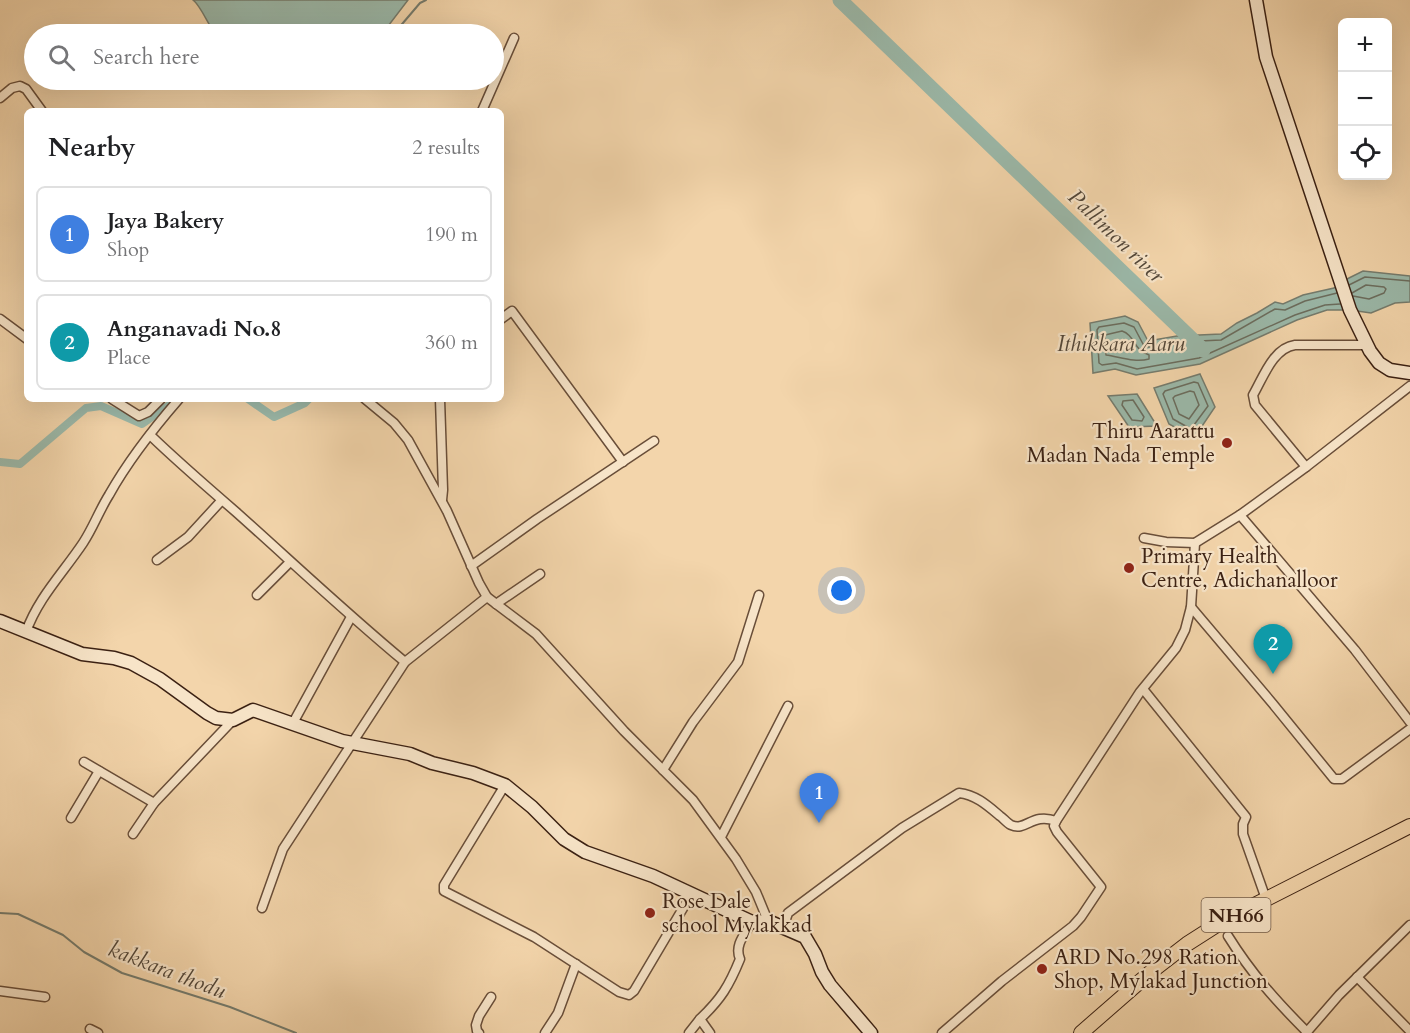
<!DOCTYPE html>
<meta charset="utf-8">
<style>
body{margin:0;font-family:Cardo,serif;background:#f2f2f2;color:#202124}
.controls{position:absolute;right:18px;top:18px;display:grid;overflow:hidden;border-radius:9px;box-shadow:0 6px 24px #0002}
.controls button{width:54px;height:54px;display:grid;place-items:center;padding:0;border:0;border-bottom:2px solid #e0e0e0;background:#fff;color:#202124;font:30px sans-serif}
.you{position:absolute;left:842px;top:591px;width:21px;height:21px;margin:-15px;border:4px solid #fff;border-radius:50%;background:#1a73e8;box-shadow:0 0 0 9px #1a73e833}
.badge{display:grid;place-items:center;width:39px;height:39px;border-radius:50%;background:#8f2418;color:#fff;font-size:20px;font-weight:700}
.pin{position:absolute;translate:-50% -50px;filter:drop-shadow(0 2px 3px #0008)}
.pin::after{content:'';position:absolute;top:32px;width:21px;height:18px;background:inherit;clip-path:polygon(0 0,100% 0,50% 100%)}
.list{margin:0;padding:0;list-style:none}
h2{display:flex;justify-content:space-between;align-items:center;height:78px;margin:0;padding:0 24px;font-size:26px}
h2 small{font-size:20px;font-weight:400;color:#757577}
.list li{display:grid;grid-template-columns:39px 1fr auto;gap:18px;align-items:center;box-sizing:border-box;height:96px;margin:0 12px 12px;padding:0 12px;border:2px solid #e0e0e0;border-radius:9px}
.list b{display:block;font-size:22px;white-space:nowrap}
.list p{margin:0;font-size:20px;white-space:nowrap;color:#757577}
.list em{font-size:20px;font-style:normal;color:#757577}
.icon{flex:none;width:33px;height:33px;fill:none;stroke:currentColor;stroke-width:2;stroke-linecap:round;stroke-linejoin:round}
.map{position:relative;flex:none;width:1410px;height:1033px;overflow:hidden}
.search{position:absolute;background:#fff;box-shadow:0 6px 24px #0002;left:24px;top:24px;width:480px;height:66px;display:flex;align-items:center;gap:15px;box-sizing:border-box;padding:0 21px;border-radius:33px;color:#757577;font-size:22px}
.panel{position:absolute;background:#fff;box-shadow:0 6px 24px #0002;left:24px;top:108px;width:480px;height:294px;border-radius:9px}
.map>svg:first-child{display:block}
.water{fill:#9bb9aa;stroke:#757c6e;stroke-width:1.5}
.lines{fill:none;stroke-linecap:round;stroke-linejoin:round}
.shore{stroke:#6b6d5e;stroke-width:1.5}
.stream{stroke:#757c6e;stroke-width:2}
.canal{stroke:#9bb9aa;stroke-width:8}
.river{stroke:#9bb9aa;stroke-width:15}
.minor-casing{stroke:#694e39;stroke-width:11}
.secondary-casing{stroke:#3b2113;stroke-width:15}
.trunk-casing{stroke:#3b2113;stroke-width:16}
.minor{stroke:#f7e4c8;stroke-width:8}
.secondary{stroke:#f7e4c8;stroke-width:12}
.trunk{stroke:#f3d5ab;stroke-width:14}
.poi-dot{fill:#8f2418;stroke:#f7e4c8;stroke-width:2}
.labels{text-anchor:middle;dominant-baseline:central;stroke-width:4.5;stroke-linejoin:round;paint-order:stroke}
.shield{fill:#f7e4c8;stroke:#735c49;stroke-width:1.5}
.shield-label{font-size:20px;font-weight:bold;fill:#3b2113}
.poi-label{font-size:21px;fill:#3b2113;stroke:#f7e4c8;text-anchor:start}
.water-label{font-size:22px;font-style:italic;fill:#534739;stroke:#f7e4c8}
</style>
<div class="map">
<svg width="1410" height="1033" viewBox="0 0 1410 1033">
<rect width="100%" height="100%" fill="#f3d5ab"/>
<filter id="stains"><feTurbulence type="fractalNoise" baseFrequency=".00333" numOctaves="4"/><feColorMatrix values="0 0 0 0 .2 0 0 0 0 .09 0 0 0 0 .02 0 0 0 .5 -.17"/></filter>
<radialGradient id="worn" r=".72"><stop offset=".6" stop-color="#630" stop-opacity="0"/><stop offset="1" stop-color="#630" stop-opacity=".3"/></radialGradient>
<!-- water -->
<g class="water">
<path d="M193,0h215l-26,34h-160l-8,-2c-6,-8 -14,-27 -21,-32z"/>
<path d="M1363,271l47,5v26l-15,1 -24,10 -21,-3h-23l-30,10 -97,44 -64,11 -21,-6 -22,4 -3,-50 35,-7 13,6 10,19 29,-5 44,-2 16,-11 20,-10 18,-11 8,2 20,-9 31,-7 15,-10z"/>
<path d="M1200,374l15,33 -21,31 -25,-14 -15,-36z"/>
<path d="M1137,394l20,32 -28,1 -21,-31z"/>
</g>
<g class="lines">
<!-- shore -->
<g class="shore">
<path d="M1349,285l16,-8 45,4"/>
<path d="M1337,293l-32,8 -20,9 -10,-1 -54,31 -43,2 -30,5 -5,-3 -9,-17 -10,-4 -25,4 -2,3 2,33 3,2 14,-2 21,6 62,-11 96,-43 30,-10 15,-1"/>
<path d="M1352,293l14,-8 18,2 2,2 -2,4 -15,6 -16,-3"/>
<path d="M1122,331c13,4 11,19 27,24v4c-14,4 -29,-2 -43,-4l-1,-20z"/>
<path d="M1194,382l4,1 10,23 -17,23 -18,-10 -10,-25 2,-3z"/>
<path d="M1190,391l4,1 5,13 -10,14 -10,-5 -6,-16 2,-2z"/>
<path d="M1133,400l11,17 -2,4 -10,-1 -10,-15 1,-4z"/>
</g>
<!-- stream -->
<g class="stream">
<path d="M383,34l14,-4 23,-27 6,-3"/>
<path d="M0,913l18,1 45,21 21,17 38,21 108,34 66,26"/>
</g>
<!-- canal -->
<g class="canal">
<path d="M248,399l26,18 31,-14 4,-4"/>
<path d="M0,462l20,2 66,-56 15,-2 41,18 33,-23"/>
</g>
<!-- river -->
<path class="river" d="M840,0l363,350"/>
<!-- minor casing -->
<g class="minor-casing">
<g id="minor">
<path d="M0,98l12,-10 8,-2 6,3 16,22"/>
<path d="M482,111l32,-73"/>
<path d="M0,319l27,20"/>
<path d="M501,319l11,-8 111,151"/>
<path d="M112,399l27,17 9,-4 13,-13"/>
<path d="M365,399l29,24 14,17 39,71 32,72 8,14 49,37 88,97 69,69 43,59 20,33 12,29"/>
<path d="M440,399l3,91 -1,10"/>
<path d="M150,435c28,27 57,52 86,77 56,50 111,102 169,150"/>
<path d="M1306,467l-51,-62 -2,-10c10,-17 20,-47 42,-50h72"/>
<path d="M1240,515l115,135 55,72"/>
<path d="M1144,538l22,4 29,1 45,-28 66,-48 104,-81"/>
<path d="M157,560l31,-23 33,-36"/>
<path d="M471,566l66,-47 117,-78"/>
<path d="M257,595l33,-33"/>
<path d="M496,604l44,-30"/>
<path d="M1191,607l82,97 61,75h8l68,-50"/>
<path d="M26,632c12,-34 37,-59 57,-89 10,-15 16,-32 26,-48 19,-34 44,-66 70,-96"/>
<path d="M1143,689l103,128 -3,7v10l23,65"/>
<path d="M293,723l58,-106"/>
<path d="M84,762l70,41"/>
<path d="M663,770l30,-48 45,-60 21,-67"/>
<path d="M505,785l-61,100v6l90,46 85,55 10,3 5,-4 58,-98"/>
<path d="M71,818l28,-47"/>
<path d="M133,834l21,-31 79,-83"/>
<path d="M721,837l67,-131"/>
<path d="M262,908l21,-59 122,-187 82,-65"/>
<path d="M783,928l5,-15 114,-85 57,-35c17,2 28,12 41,23 3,2 7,7 11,9 15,7 21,-13 45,-4"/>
<path d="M1228,936c23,37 48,65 79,96"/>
<path d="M1357,977l53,54"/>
<path d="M0,991l45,6"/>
<path d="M700,1019c21,-20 29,-33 40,-60 -6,-14 5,-25 12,-37"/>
<path d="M90,1029l8,4"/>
<path d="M479,1033l-2,-2 -1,-6 3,-9 12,-19"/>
<path d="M545,1033l13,-20 18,-49"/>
<path d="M689,1033l11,-14 10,14"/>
<path d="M942,1033l60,-52 71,-55 8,-9 20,-30 -44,-55 -3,-6 2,-5 84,-129 36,-44 9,-18 6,-23 4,-64"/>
<path d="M1306,1033l33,-38 71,-70"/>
</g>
</g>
<!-- secondary casing -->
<g class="secondary-casing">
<g id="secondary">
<path d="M1256,0l10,57 84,253 20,41 9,12 11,7 20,3"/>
<path d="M0,621l82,33 32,4 17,5 29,16 47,34 9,5 17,2 20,-10 89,31 68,13 22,9 41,10 32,12 27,22 32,32 21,13 68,24 99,46 16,-1 37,16 10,17 7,18 8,13 41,48"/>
</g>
</g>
<!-- trunk casing -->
<g class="trunk-casing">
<path id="trunk" d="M1081,1033l71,-62 35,-27 36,-23 187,-95"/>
</g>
<!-- minor -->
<use href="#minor" class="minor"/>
<!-- secondary -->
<use href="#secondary" class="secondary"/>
<!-- trunk -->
<use href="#trunk" class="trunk"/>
</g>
<!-- markers -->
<g class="poi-dot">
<circle cx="1227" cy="443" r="6"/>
<circle cx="1129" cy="568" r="6"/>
<circle cx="650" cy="913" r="6"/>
<circle cx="1042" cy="969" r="6"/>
</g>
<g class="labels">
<!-- shield labels -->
<rect class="shield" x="1201.5" y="898" width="69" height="34" rx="4.5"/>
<g class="shield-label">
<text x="1236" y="915">NH66</text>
</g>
<!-- poi labels -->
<g class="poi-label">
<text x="1215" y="431" text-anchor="end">Thiru Aarattu<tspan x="1215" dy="24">Madan Nada Temple</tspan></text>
<text x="1141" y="556">Primary Health<tspan x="1141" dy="24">Centre, Adichanalloor</tspan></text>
<text x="662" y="901">Rose Dale<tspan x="662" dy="24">school Mylakkad</tspan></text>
<text x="1054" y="957">ARD No.298 Ration<tspan x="1054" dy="24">Shop, Mylakad Junction</tspan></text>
</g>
<!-- water labels -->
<g class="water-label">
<text transform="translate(1116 236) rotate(44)">Pallimon river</text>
<text x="1121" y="344">Ithikkara Aaru</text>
<text transform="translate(167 970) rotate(21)">kakkara thodu</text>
</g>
</g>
<rect width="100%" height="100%" filter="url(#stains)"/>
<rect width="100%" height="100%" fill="url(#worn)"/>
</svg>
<div class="controls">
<button>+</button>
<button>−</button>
<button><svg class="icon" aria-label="locate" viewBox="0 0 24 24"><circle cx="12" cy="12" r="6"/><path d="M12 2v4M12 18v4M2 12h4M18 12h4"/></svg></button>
</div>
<div class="you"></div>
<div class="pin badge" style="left:819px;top:823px;background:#3f7fe0">1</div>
<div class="pin badge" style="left:1273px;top:674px;background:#0f9aa8">2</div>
<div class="search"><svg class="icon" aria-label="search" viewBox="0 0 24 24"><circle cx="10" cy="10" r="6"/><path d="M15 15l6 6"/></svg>Search here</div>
<section class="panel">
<h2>Nearby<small>2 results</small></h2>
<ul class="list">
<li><span class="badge" style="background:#3f7fe0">1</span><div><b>Jaya Bakery</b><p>Shop</p></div><em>190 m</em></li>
<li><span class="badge" style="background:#0f9aa8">2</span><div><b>Anganavadi No.8</b><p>Place</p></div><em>360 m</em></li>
</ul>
</section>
</div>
